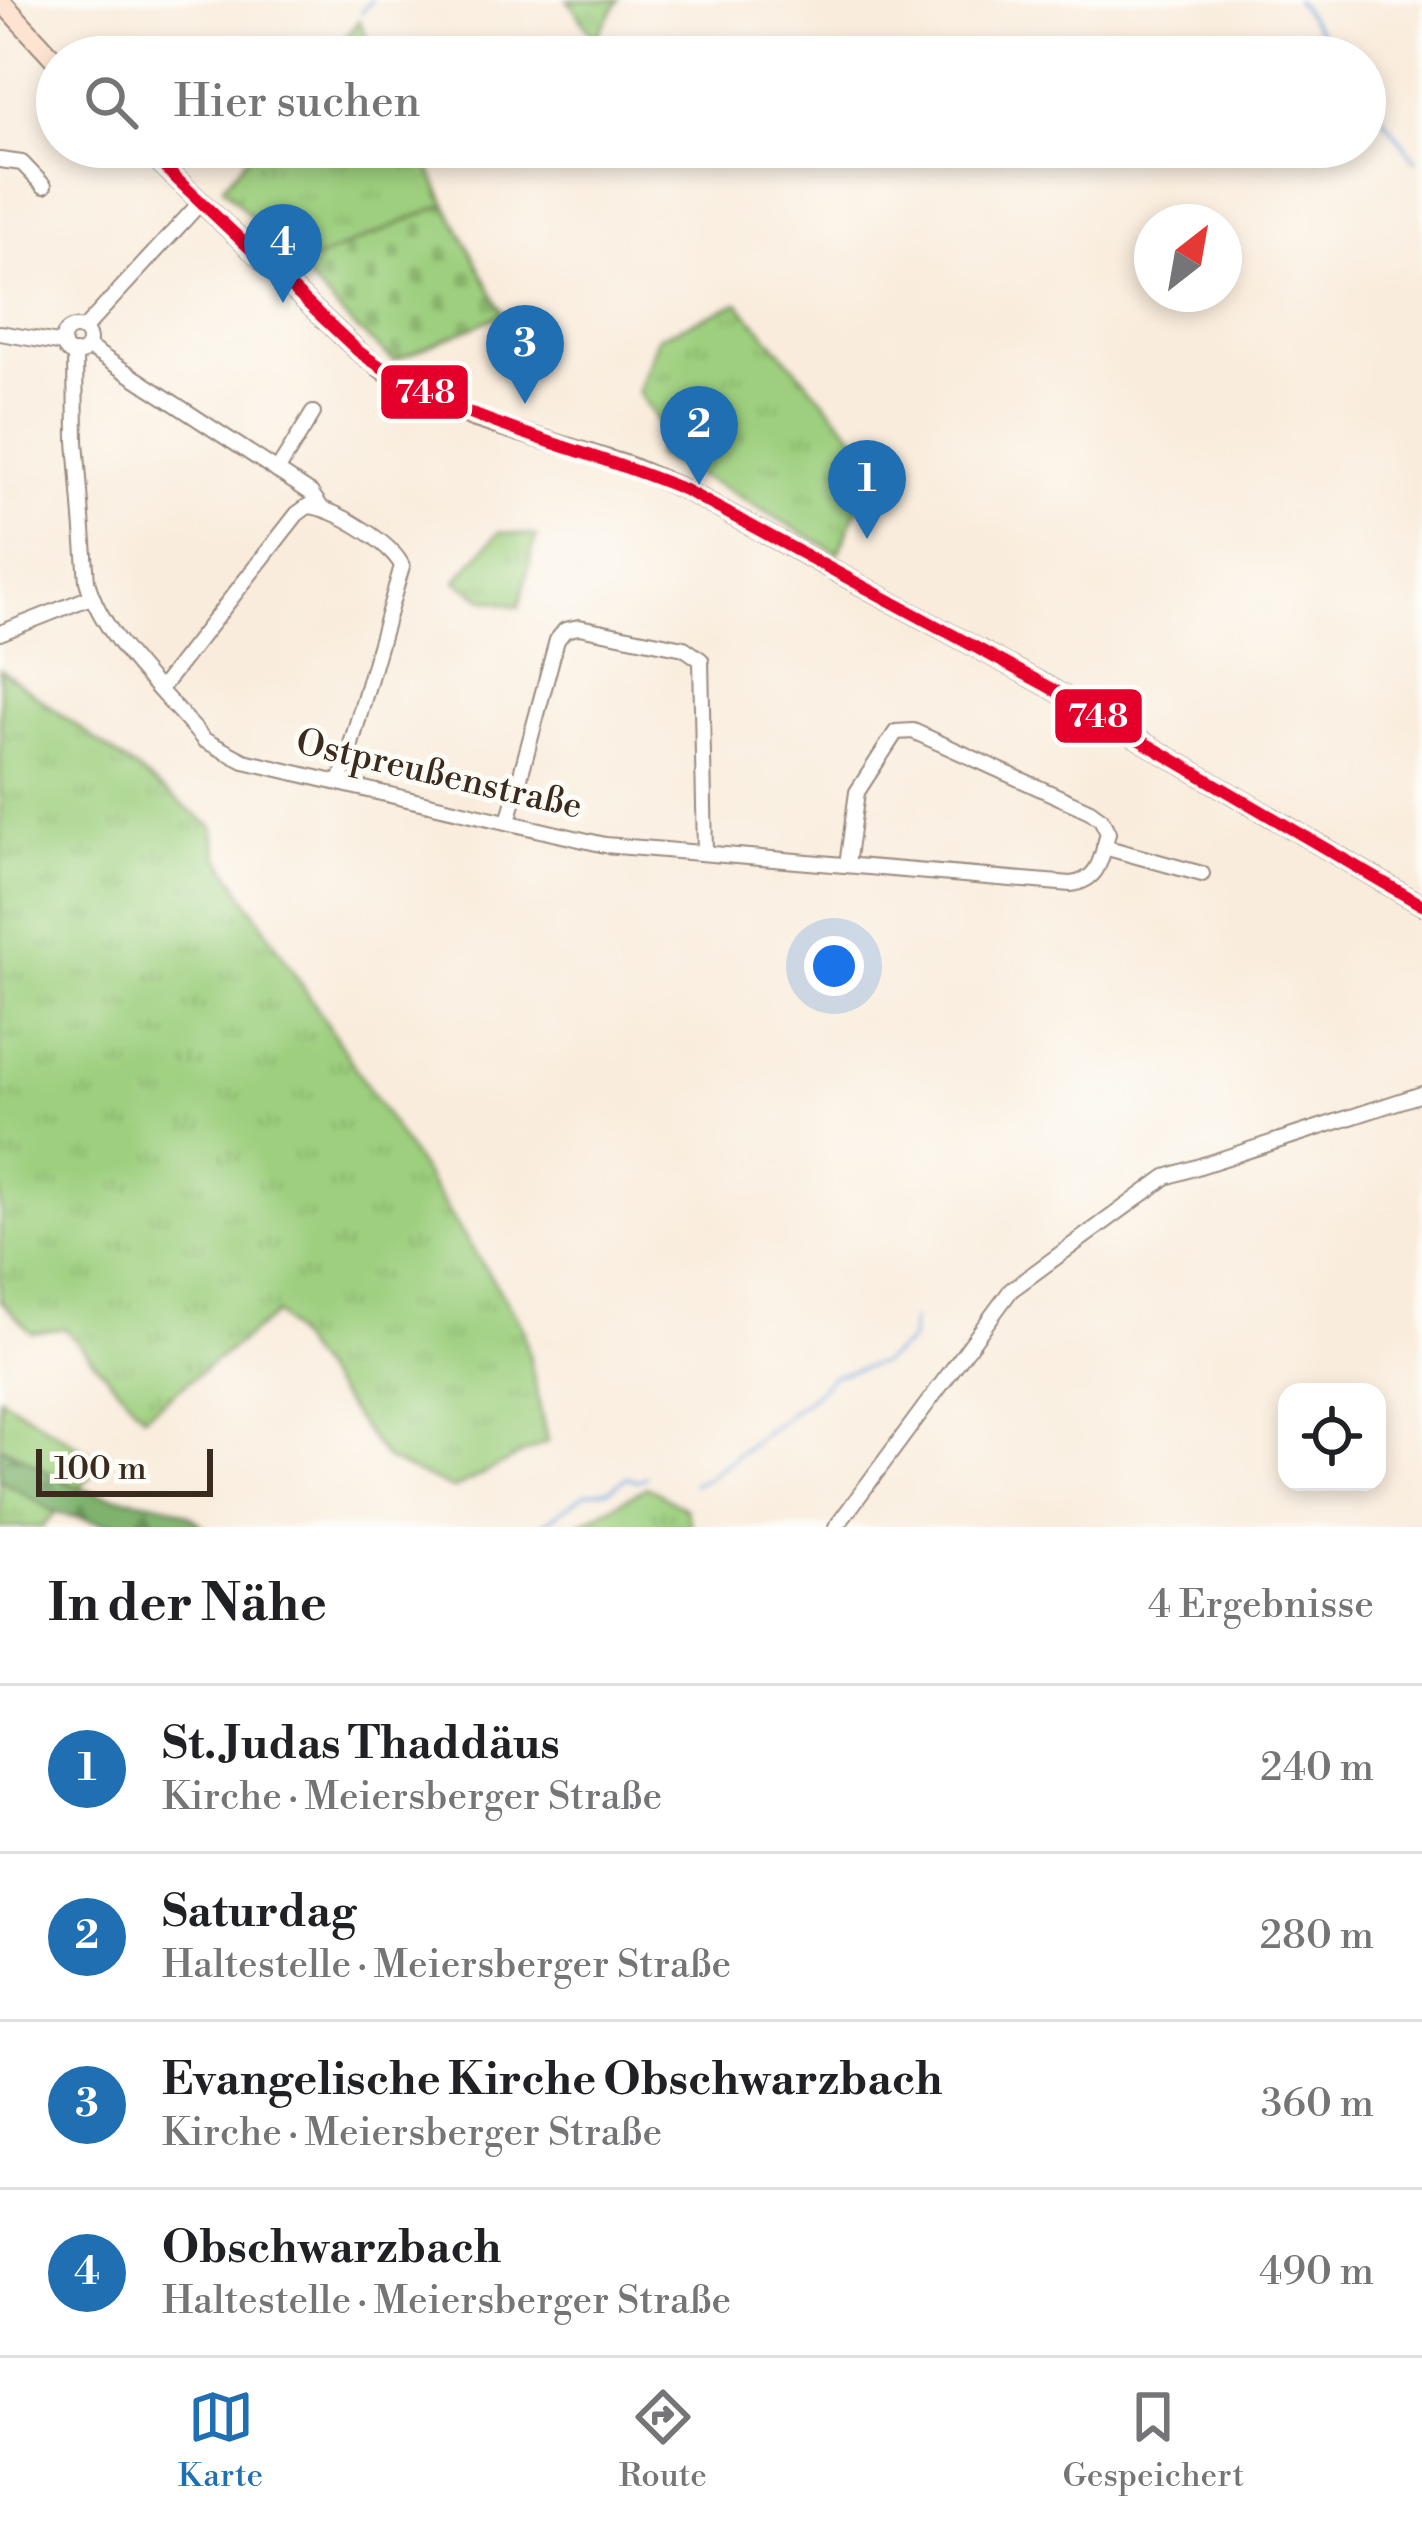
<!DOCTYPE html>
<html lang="de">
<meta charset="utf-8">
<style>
body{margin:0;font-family:"Libre Bodoni",serif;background:#f2f2f2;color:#202124}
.controls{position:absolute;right:36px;bottom:36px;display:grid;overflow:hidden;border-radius:24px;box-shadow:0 6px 18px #0003}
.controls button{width:108px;height:108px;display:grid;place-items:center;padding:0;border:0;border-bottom:3px solid #e0e0e0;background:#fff;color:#202124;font:60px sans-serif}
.compass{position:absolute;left:1134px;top:204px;width:108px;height:108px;border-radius:50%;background:#fff;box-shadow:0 6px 18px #0003;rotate:31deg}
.scale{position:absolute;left:36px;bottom:30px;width:177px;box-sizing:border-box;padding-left:12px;border:6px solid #3b2a1e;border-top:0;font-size:33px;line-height:42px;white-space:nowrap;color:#3b2a1e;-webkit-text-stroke:9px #fdfcf7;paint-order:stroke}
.you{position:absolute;left:834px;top:966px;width:42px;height:42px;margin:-30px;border:9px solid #fff;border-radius:50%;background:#1a73e8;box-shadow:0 0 0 18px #1a73e833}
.badge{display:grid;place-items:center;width:78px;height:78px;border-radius:50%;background:#1f6fb2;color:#fff;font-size:39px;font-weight:700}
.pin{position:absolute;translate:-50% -99px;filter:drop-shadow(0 3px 6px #0008)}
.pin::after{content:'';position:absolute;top:63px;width:42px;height:36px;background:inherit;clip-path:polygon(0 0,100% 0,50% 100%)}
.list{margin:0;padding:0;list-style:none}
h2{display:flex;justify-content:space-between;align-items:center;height:156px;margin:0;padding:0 48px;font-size:51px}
h2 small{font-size:39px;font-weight:400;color:#757577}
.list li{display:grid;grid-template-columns:78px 1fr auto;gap:36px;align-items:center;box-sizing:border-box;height:168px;padding:0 48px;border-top:3px solid #e0e0e0}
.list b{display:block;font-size:45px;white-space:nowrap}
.list p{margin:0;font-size:39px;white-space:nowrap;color:#757577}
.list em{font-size:39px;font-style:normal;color:#757577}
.icon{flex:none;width:66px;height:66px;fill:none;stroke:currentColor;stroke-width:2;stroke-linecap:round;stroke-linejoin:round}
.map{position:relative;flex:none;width:1422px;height:1527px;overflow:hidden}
.search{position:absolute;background:#fff;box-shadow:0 6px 18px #0003;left:36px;right:36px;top:36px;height:132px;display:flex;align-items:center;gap:30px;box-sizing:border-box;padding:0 42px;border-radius:66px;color:#757577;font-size:45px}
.sheet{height:828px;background:#fff}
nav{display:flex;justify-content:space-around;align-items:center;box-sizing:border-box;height:168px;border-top:3px solid #e0e0e0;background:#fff;font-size:33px;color:#757577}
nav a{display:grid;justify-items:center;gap:6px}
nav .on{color:#1f6fb2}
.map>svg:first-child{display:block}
.grass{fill:url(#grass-tufts);stroke:#6c7c4e;stroke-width:3}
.forest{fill:url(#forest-firs);stroke:#5c6e46;stroke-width:3}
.cemetery{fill:url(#cemetery-stones);stroke:#6c7c4e;stroke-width:3}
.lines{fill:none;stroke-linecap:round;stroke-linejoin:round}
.stream{stroke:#6ba3da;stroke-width:3}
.minor-casing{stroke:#9a8b7d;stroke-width:18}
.secondary-casing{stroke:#9a8b7d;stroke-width:22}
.minor{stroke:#fff;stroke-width:14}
.secondary{stroke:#fde4d1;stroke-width:18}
.bus-1-casing{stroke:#fdfcf7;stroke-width:21}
.bus-1{stroke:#e4002b;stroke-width:12}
.labels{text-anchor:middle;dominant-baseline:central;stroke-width:10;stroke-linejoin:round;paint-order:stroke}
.street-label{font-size:36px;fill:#3b2a1e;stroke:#fdfcf7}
.line-badge{stroke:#fdfcf7;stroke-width:4.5}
.badge-label{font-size:33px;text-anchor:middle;font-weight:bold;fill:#fff}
</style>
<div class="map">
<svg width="1422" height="1527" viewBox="0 0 1422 1527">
<defs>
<pattern id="grass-tufts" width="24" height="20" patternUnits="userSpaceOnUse" patternTransform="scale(3)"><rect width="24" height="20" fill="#9dcf7e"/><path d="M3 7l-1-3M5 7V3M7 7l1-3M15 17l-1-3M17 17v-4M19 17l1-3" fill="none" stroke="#88b26c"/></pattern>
<pattern id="forest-firs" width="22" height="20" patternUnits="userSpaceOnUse" patternTransform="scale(3)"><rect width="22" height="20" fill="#7eb26d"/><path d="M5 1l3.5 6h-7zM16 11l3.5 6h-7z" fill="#689159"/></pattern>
<pattern id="cemetery-stones" width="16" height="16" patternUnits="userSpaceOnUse" patternTransform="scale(3)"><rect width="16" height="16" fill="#9dcf7e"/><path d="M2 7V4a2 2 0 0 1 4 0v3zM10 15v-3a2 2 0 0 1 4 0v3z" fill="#88b26c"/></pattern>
</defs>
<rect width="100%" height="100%" fill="#fdfcf7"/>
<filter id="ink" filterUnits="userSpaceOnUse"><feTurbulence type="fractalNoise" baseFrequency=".00833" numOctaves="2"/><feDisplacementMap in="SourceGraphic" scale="24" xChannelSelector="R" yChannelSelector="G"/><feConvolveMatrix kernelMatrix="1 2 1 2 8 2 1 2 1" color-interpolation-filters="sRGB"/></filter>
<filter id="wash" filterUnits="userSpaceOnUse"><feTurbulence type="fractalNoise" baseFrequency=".004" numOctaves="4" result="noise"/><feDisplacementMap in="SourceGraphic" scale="48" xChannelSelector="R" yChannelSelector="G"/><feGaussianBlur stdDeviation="2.7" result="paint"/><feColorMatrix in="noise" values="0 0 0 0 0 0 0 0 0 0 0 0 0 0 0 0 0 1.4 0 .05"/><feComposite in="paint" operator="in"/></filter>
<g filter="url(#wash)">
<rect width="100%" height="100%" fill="#f9ecdc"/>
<!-- grass -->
<g class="grass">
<path d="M568,0h51l-24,39z"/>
<path d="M359,20l17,37h-47z"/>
<path d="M256,147h163l27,57 -149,63 -74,-80z"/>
<path d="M738,303l140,159 -40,91 -114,-65 -68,-32 7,-27 -25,-37 20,-55z"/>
<path d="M499,532l37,4 -17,71 -35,-8 -28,-18z"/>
<path d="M0,669l213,158 5,28 305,472 24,115 -94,47 -67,-30 -109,-146 -133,103 -80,-88 -32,5 -32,-33z"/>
<path d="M0,1397l103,65 -23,26 -80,-42z"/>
<path d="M0,1479l56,34 -14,14h-42z"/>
<path d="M647,1487l38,21 7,19h-118z"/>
</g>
<!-- forest -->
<path class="forest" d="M0,1446c29,12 54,33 83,43 42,16 88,4 121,38h-82l-66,-14 -56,-34z"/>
<!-- cemetery -->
<path class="cemetery" d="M446,204l57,110 -109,47 -42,-36 -55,-58z"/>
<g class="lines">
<!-- stream -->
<g class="stream">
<path d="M1296,0l42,57"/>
<path d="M362,12l9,-12"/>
<path d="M1365,93l51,68"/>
<path d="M692,1485l16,-7 108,-85 16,-17 49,-13 30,-22 1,-22"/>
<path d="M539,1527l46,-33 24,-4 18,-13 10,4 9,-4"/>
</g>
</g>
</g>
<g filter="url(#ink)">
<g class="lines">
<!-- minor casing -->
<g class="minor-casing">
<g id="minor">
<path d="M0,160l22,3 22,23"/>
<circle cx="76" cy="341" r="13"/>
<path d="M83,330l117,-127"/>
<path d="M0,333l64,11"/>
<path d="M88,347l223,146 9,13"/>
<path d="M75,353l1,88 11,140c15,57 79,113 117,159l40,21 361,84 466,39c29,-4 30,-26 37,-51l-7,-14 -11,-8 -177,-80 -17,1 -39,60 -10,73"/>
<path d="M277,471l36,-58"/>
<path d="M0,633l91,-36"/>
<path d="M161,688l136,-174 11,-8c25,1 84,37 94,60l-62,217"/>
<path d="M508,822l49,-182 8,-10 14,-3 105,21 17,12 4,192"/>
<path d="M1104,847l98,27"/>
<path d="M836,1527l175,-237 155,-113 256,-83"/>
</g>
</g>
<!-- secondary casing -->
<g class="secondary-casing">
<g id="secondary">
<path d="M0,0l57,62"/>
<path d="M143,147l215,204 32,24 82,42 156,49 57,24 364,197 373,218"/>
</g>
</g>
<!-- minor -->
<use href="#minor" class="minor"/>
<!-- secondary -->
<use href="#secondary" class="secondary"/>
<!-- bus-1 casing -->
<g class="bus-1-casing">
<path id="bus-1" d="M143,147l215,204c99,74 215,92 327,139l364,197 373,218"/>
</g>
<!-- bus-1 -->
<use href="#bus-1" class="bus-1"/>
</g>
</g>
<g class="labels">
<!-- street labels -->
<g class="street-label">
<text transform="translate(439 775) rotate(13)">Ostpreußenstraße</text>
</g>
</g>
<g class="line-badge">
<rect x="379" y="363" width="91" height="58" rx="12" fill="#e4002b"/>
<rect x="1053" y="687" width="91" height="58" rx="12" fill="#e4002b"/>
</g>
<g class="badge-label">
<text x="425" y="403">748</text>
<text x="1098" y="727">748</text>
</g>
</svg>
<div class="controls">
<button><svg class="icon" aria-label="locate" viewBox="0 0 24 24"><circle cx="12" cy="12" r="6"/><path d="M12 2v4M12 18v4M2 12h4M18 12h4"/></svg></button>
</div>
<svg class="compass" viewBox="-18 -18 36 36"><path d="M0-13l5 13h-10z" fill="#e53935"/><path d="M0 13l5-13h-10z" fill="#757577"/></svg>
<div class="scale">100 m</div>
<div class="you"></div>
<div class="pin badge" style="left:867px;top:539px">1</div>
<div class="pin badge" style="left:699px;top:485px">2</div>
<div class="pin badge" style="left:525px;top:404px">3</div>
<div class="pin badge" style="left:283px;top:303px">4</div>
<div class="search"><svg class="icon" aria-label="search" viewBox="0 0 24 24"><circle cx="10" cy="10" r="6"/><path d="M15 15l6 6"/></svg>Hier suchen</div>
</div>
<section class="sheet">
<h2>In der Nähe<small>4 Ergebnisse</small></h2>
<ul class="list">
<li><span class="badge">1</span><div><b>St. Judas Thaddäus</b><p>Kirche · Meiersberger Straße</p></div><em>240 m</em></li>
<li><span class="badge">2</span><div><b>Saturdag</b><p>Haltestelle · Meiersberger Straße</p></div><em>280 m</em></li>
<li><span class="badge">3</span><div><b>Evangelische Kirche Obschwarzbach</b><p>Kirche · Meiersberger Straße</p></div><em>360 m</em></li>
<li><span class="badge">4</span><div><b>Obschwarzbach</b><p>Haltestelle · Meiersberger Straße</p></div><em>490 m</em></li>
</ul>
</section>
<nav>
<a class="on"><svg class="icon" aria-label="map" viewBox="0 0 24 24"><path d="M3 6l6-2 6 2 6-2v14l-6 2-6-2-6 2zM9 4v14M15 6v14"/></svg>Karte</a>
<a><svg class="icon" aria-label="directions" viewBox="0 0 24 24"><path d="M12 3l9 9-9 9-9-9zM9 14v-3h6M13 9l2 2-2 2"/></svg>Route</a>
<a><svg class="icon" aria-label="saved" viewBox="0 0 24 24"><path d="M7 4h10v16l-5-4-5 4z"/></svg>Gespeichert</a>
</nav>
